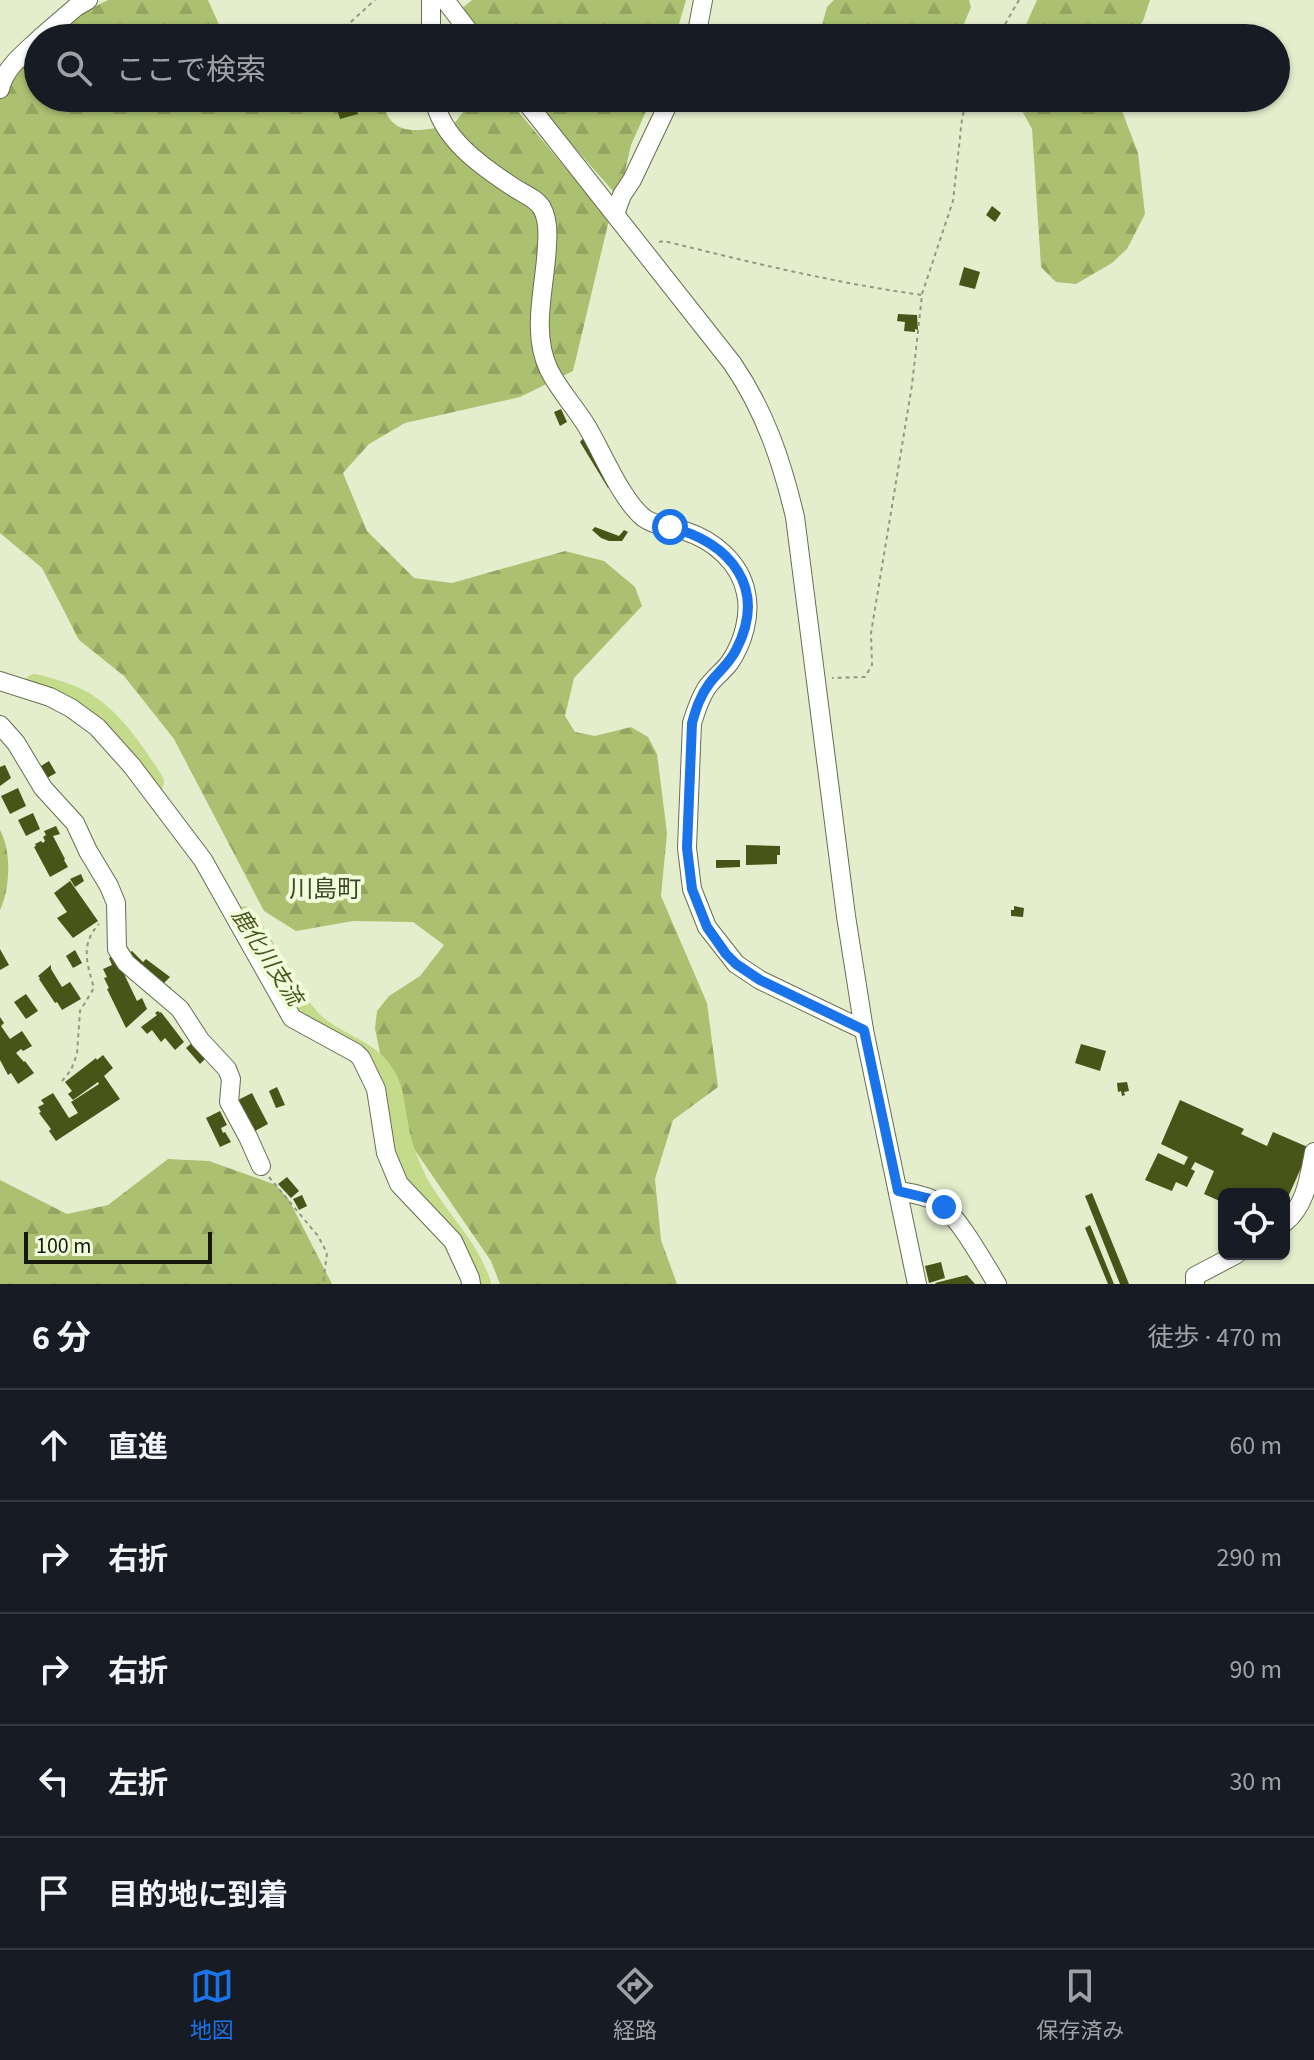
<!DOCTYPE html>
<html lang="ja">
<meta charset="utf-8">
<style>
body{margin:0;font-family:"Source Sans 3","Noto Sans JP",sans-serif;background:#242831;color:#f1f3f6}
.controls{position:absolute;right:24px;bottom:24px;display:grid;overflow:hidden;border-radius:12px;box-shadow:0 2px 6px #0004}
.controls button{width:72px;height:72px;display:grid;place-items:center;padding:0;border:0;border-bottom:2px solid #363941;background:#171b24;color:#f1f3f6;font:40px sans-serif}
.scale{position:absolute;left:24px;bottom:20px;width:188px;box-sizing:border-box;padding-left:8px;border:4px solid #15190d;border-top:0;font-size:22px;line-height:28px;white-space:nowrap;color:#15190d;-webkit-text-stroke:6px #f1fcda;paint-order:stroke}
.stop{position:absolute;width:24px;height:24px;margin:-18px;border:6px solid #1a73e8;border-radius:50%;background:#fff}
.stop.end{background:#1a73e8;border-color:#fff;box-shadow:0 2px 8px #0008}
.list{margin:0;padding:0;list-style:none}
h2{display:flex;justify-content:space-between;align-items:center;height:104px;margin:0;padding:0 32px;font-size:34px}
h2 small{font-size:26px;font-weight:400;color:#9ea1a6}
.list li{display:grid;grid-template-columns:52px 1fr auto;gap:24px;align-items:center;box-sizing:border-box;height:112px;padding:0 32px;border-top:2px solid #363941}
.list b{display:block;font-size:30px;white-space:nowrap}
.list em{font-size:26px;font-style:normal;color:#9ea1a6}
.icon{flex:none;width:44px;height:44px;fill:none;stroke:currentColor;stroke-width:2;stroke-linecap:round;stroke-linejoin:round}
.map{position:relative;flex:none;width:1314px;height:1284px;overflow:hidden}
.search{position:absolute;background:#171b24;box-shadow:0 2px 6px #0004;left:24px;right:24px;top:24px;height:88px;display:flex;align-items:center;gap:20px;box-sizing:border-box;padding:0 28px;border-radius:44px;color:#9ea1a6;font-size:30px}
.sheet{height:664px;background:#171b24}
nav{display:flex;justify-content:space-around;align-items:center;box-sizing:border-box;height:112px;border-top:2px solid #363941;background:#171b24;font-size:22px;color:#9ea1a6}
nav a{display:grid;justify-items:center;gap:4px}
nav .on{color:#1a73e8}
.map>svg:first-child{display:block}
.forest{fill:url(#forest-firs)}
.lines{fill:none;stroke-linecap:round;stroke-linejoin:round}
.river{stroke:#c4db8b;stroke-width:22}
.building{fill:#475518}
.minor-casing{stroke:#656e50;stroke-width:20}
.path{stroke:#919880;stroke-width:2;stroke-dasharray:4 4;stroke-linecap:butt}
.minor{stroke:#fff;stroke-width:18}
.route{stroke:#1a73e8;stroke-width:10}
.labels{text-anchor:middle;dominant-baseline:central;stroke-width:8;stroke-linejoin:round;paint-order:stroke}
.water-label{font-size:22px;font-style:italic;fill:#48561d;stroke:#f1fcda}
.quarter-label{font-size:24px;fill:#3d4529;stroke:#f1fcda}
</style>
<div class="map">
<svg width="1314" height="1284" viewBox="0 0 1314 1284">
<defs>
<pattern id="forest-firs" width="22" height="20" patternUnits="userSpaceOnUse" patternTransform="scale(2)"><rect width="22" height="20" fill="#abc171"/><path d="M5 1l3.5 6h-7zM16 11l3.5 6h-7z" fill="#92a561"/></pattern>
</defs>
<rect width="100%" height="100%" fill="#e4eecd"/>
<!-- forest -->
<g class="forest">
<path d="M108,0h100l17,38h-180l8,-10z"/>
<path d="M472,0h214l-11,38h-197l-22,-25z"/>
<path d="M834,0h135l2,7 -13,31h-130l-6,-13 5,-18z"/>
<path d="M1037,0h113l-7,21 -13,17h-110z"/>
<path d="M38,46v52h344c7,43 39,32 71,27l21,-27h33l102,122 -36,151 -53,26 -115,26 -36,21 -26,29 24,58 47,47 38,5 113,-32 39,10 31,26 7,19 -68,72 -9,38 10,16 20,4 36,-9 17,10 9,17 10,79 -6,63 46,107 11,84 -45,33 -18,59 6,61 16,44h-177l-9,-23 -79,-115 -25,-60 -12,-57 2,-18 12,-15 31,-20 24,-31 -31,-23 -60,-1 -57,10 -32,-20 -90,-172 -50,-63 -45,-36 -37,-72 -42,-35v-441z"/>
<path d="M531,98h121l-21,47 -12,53z"/>
<path d="M1015,98h102l21,55 7,61 -18,35 -15,14 -36,21 -20,-2 -15,-15 -9,-138z"/>
<path d="M0,830c12,22 10,59 0,80z"/>
<path d="M168,1159l41,2 67,24 13,15 43,84h-332v-104l67,34 41,-9z"/>
</g>
<g class="lines">
<!-- river -->
<g class="river">
<path d="M35,685c14,4 29,8 42,14 32,15 57,54 76,83"/>
<path d="M243,917c27,33 40,76 70,106 20,20 52,25 69,49 12,16 11,34 15,52 3,20 10,39 19,57 19,37 51,63 64,103"/>
</g>
</g>
<!-- building -->
<g class="building">
<path d="M354,100l4,14 -18,5 -3,-10 7,-2 -1,-4z"/>
<path d="M992,206l9,7 -6,9 -9,-7z"/>
<path d="M964,267l16,5 -5,17 -16,-4z"/>
<path d="M898,314l19,1 1,15 -3,-1v3l-11,-1 1,-9 -8,-1z"/>
<path d="M561,409l6,13 -7,4 -6,-14z"/>
<path d="M586,435l27,51 -5,2 -28,-46z"/>
<path d="M595,527l24,9 5,-6 4,2 -6,9h-13l-8,-3 -9,-8z"/>
<path d="M49,761l7,12 -9,5 -6,-12z"/>
<path d="M5,765l6,13 -11,8v-19z"/>
<path d="M18,788l8,18 -16,8 -9,-18z"/>
<path d="M33,813l7,16 -14,7 -8,-16z"/>
<path d="M56,826l4,8 -7,2 12,23 -1,1 4,7 -18,10 -16,-30 2,-1 -1,-2 6,-3 2,2 2,-2 -2,-4 3,-2 -2,-4z"/>
<path d="M746,845l34,1v9h-3v9l-31,1z"/>
<path d="M716,860h24v7l-24,1z"/>
<path d="M81,874l3,7 -9,6 -5,-8z"/>
<path d="M70,881l28,40 -25,17 -16,-20 10,-6 -13,-19z"/>
<path d="M1014,906l10,2 -1,9 -12,-1v-6h3z"/>
<path d="M0,949l9,16 -9,5z"/>
<path d="M75,950l7,13 -9,5 -7,-12z"/>
<path d="M132,951l11,11 3,-3 24,18 -6,6 7,5 -4,5 -41,-38z"/>
<path d="M115,955l22,46 5,-3 5,11 -21,19 -19,-39 2,-1 -5,-10 3,-1 -4,-8 9,-4 -3,-7z"/>
<path d="M51,965v4l11,18 8,-5 11,17 -19,11 -5,-8 -2,1 -16,-24 1,-1 -2,-2z"/>
<path d="M26,994l12,17 -12,8 -12,-17z"/>
<path d="M158,1011l2,2 1,-1 23,30 -9,8 -10,-12 -4,4 -9,-12 -5,4 -6,-7 16,-12 -2,-2z"/>
<path d="M0,1017l4,6 -3,3 9,13 12,-8 10,15 -9,5 -2,-2 -5,4 8,9 1,-1 9,12 -16,11 -7,-11 -3,2 -8,-15z"/>
<path d="M194,1041l14,15 -8,8 -14,-16z"/>
<path d="M1081,1044l25,7 -6,20 -25,-8z"/>
<path d="M103,1055l10,13 -9,8 16,23 -64,42 -7,-10 2,-2 -12,-16 2,-1 -3,-5 6,-3 -3,-4 12,-7 16,25 9,-5 -7,-11 28,-18 -1,-2 -25,18 -5,-6 4,-3 -7,-9 31,-24 1,2z"/>
<path d="M1127,1082l2,9 -5,1 1,3 -3,1 -1,-5 -3,1 -1,-9z"/>
<path d="M277,1087l8,18 -9,3 -7,-17z"/>
<path d="M252,1093l16,31 -17,9 -19,-30z"/>
<path d="M1180,1100l64,29 -3,5 26,12 6,-14 37,16 -26,58v-12h-60v9l-20,-9 10,-23 -19,-9 -4,7 4,2 -8,16 -11,-5 -4,9 -27,-11 13,-27 26,12 4,-8 -27,-13z"/>
<path d="M220,1111l7,14 -6,3 2,5 2,-1 6,10 -11,5 -14,-29z"/>
<path d="M287,1177l12,14 -8,7 -13,-14z"/>
<path d="M1092,1193l37,91h-9l-35,-88z"/>
<path d="M302,1195l5,11 -8,4 -6,-11z"/>
<path d="M1090,1225l24,59h-6l-23,-56z"/>
<path d="M941,1262l4,16 -16,5 -4,-17z"/>
<path d="M967,1275l8,9h-39l-1,-1z"/>
</g>
<g class="lines">
<!-- minor casing -->
<g class="minor-casing">
<g id="minor">
<path d="M445,0l29,38"/>
<path d="M40,38l36,-31 12,-7"/>
<path d="M431,38v-38"/>
<path d="M696,38l7,-38"/>
<path d="M0,89c4,-20 23,-35 38,-49"/>
<path d="M434,98c7,40 47,68 79,89 9,6 23,11 29,21 6,11 6,24 5,36 -1,41 -17,86 2,126 10,20 25,36 37,55 16,26 35,75 58,93 11,8 28,9 41,13 28,9 55,31 61,62 5,22 -3,50 -16,69 -7,10 -18,17 -24,27 -7,11 -10,22 -14,34l-5,125 5,41 15,38 29,37 24,16 104,50"/>
<path d="M523,98l209,265c33,48 50,99 63,154l51,399 18,114 53,254"/>
<path d="M615,214l7,-19 10,-15 39,-82"/>
<path d="M0,681l50,16 21,11 26,19 35,39 71,94 89,158 64,35 5,5 15,31 10,64 13,31 54,57 17,37 1,6"/>
<path d="M0,725l16,18 27,45 32,35 13,28 21,35 7,17 1,46 9,14 54,46 20,31 27,29 4,10 -2,23 19,35 13,29"/>
<path d="M898,1191c13,2 26,4 38,10 21,12 48,62 61,83"/>
<path d="M1284,1223c22,-17 25,-46 30,-71"/>
<path d="M1195,1284v-8l42,-22"/>
</g>
</g>
<!-- path -->
<g class="path">
<path d="M333,38l42,-38"/>
<path d="M997,38l22,-38"/>
<path d="M659,242l5,-1c85,21 171,42 258,54l-10,90 -41,248 1,32 -7,12 -33,1"/>
<path d="M922,294l31,-93 9,-82 5,-21"/>
<path d="M62,1081l9,-11 6,-16 3,-43 14,-23c-7,-24 -14,-44 5,-64"/>
<path d="M269,1177l49,59 9,17 -4,31"/>
</g>
<!-- minor -->
<use href="#minor" class="minor"/>
</g>
<g class="lines">
<!-- route -->
<path class="route" d="M670,527c61,16 98,61 66,123 -7,14 -18,22 -27,34 -9,12 -13,25 -17,39l-5,125 5,41 15,38 19,27 10,10 24,16 104,50 34,161 37,9 9,7"/>
</g>
<g class="labels">
<!-- water labels -->
<g class="water-label">
<text transform="translate(267 957) rotate(57)">鹿化川支流</text>
</g>
<!-- quarter labels -->
<g class="quarter-label">
<text x="325" y="889">川島町</text>
</g>
</g>
</svg>
<div class="controls">
<button><svg class="icon" aria-label="locate" viewBox="0 0 24 24"><circle cx="12" cy="12" r="6"/><path d="M12 2v4M12 18v4M2 12h4M18 12h4"/></svg></button>
</div>
<div class="scale">100 m</div>
<div class="stop" style="left:670px;top:527px"></div>
<div class="stop end" style="left:944px;top:1207px"></div>
<div class="search"><svg class="icon" aria-label="search" viewBox="0 0 24 24"><circle cx="10" cy="10" r="6"/><path d="M15 15l6 6"/></svg>ここで検索</div>
</div>
<section class="sheet">
<h2>6 分<small>徒歩 · 470 m</small></h2>
<ul class="list">
<li><svg class="icon" aria-label="ahead" viewBox="0 0 24 24"><path d="M12 20V5M6 11l6-6 6 6"/></svg><div><b>直進</b></div><em>60 m</em></li>
<li><svg class="icon" aria-label="right" viewBox="0 0 24 24"><path d="M7 20v-9h11M14 6l5 5-5 5"/></svg><div><b>右折</b></div><em>290 m</em></li>
<li><svg class="icon" aria-label="right" viewBox="0 0 24 24"><path d="M7 20v-9h11M14 6l5 5-5 5"/></svg><div><b>右折</b></div><em>90 m</em></li>
<li><svg class="icon" aria-label="left" viewBox="0 0 24 24"><path d="M17 20v-9H6M10 6l-5 5 5 5"/></svg><div><b>左折</b></div><em>30 m</em></li>
<li><svg class="icon" aria-label="arrive" viewBox="0 0 24 24"><path d="M6 21V4h12l-3 4 3 4H6"/></svg><div><b>目的地に到着</b></div></li>
</ul>
</section>
<nav>
<a class="on"><svg class="icon" aria-label="map" viewBox="0 0 24 24"><path d="M3 6l6-2 6 2 6-2v14l-6 2-6-2-6 2zM9 4v14M15 6v14"/></svg>地図</a>
<a><svg class="icon" aria-label="directions" viewBox="0 0 24 24"><path d="M12 3l9 9-9 9-9-9zM9 14v-3h6M13 9l2 2-2 2"/></svg>経路</a>
<a><svg class="icon" aria-label="saved" viewBox="0 0 24 24"><path d="M7 4h10v16l-5-4-5 4z"/></svg>保存済み</a>
</nav>
